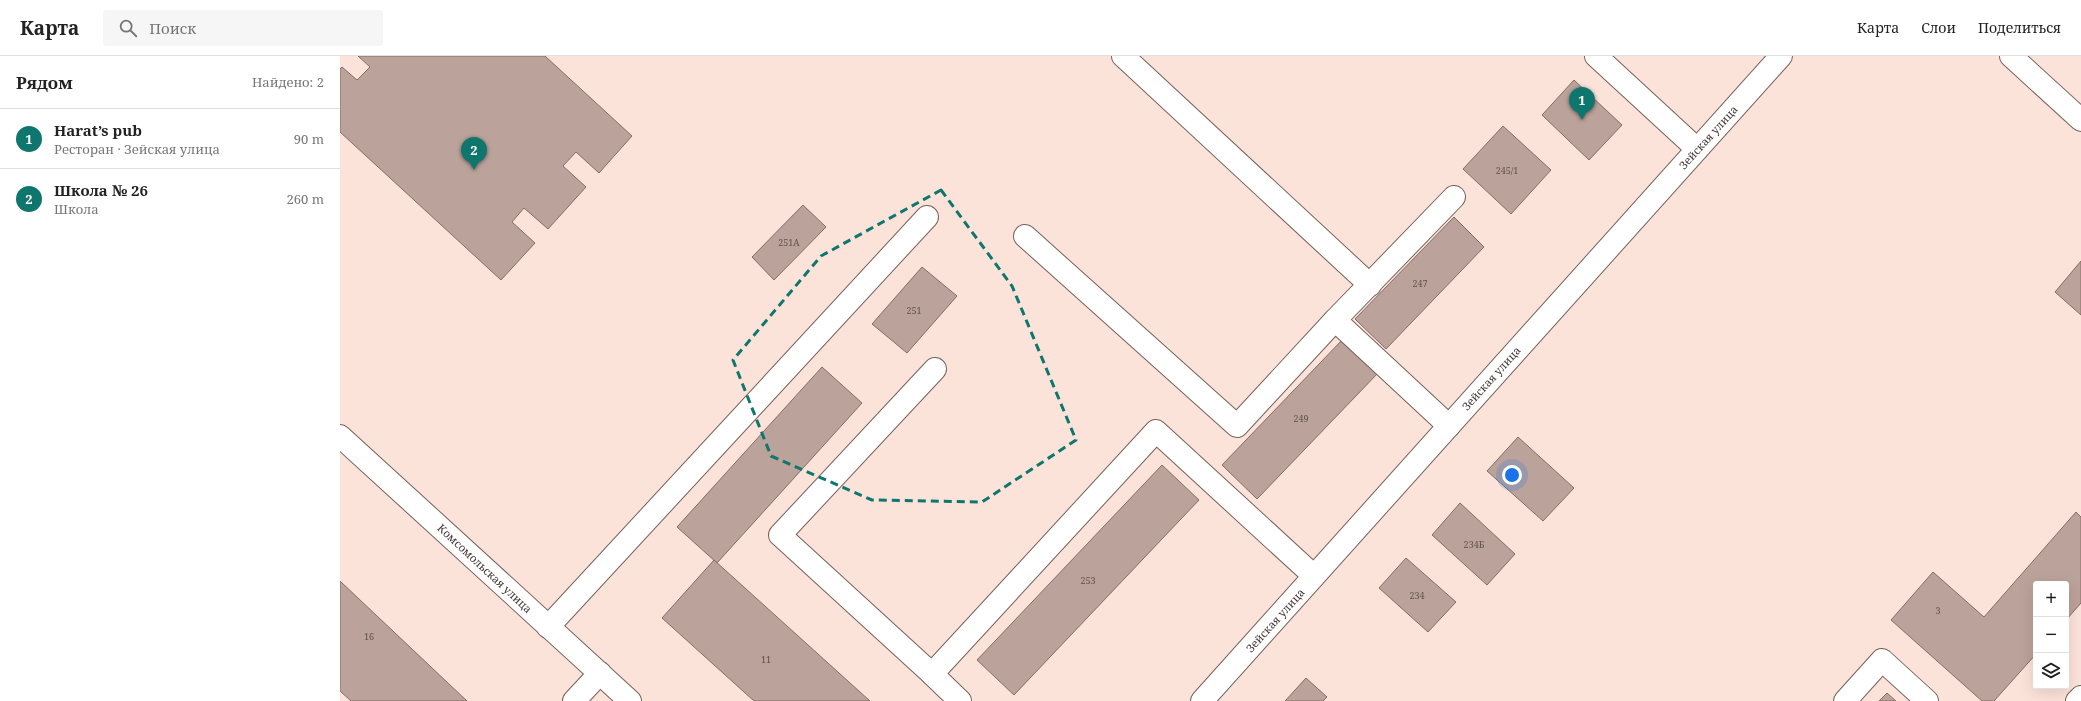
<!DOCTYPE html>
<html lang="ru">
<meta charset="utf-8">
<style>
body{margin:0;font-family:"Noto Serif",serif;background:#f6f6f6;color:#222}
.controls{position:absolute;right:12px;bottom:12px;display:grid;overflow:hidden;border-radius:4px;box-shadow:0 4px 16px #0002}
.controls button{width:36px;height:36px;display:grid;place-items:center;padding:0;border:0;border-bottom:1px solid #e0e0e0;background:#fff;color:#222;font:20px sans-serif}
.you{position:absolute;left:1172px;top:419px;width:14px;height:14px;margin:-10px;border:3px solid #fff;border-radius:50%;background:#1a73e8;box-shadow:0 0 0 6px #1a73e833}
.badge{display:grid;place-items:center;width:26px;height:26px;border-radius:50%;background:#0f766e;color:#fff;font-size:13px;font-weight:700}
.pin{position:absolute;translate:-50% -33px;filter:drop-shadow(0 1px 2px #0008)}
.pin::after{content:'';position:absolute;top:21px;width:14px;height:12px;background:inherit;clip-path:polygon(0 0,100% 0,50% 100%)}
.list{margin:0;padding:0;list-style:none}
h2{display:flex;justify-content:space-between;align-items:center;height:52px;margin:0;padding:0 16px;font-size:17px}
h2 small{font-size:13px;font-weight:400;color:#767676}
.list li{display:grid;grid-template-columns:26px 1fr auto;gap:12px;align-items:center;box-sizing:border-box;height:60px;padding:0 16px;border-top:1px solid #e0e0e0}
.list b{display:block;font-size:15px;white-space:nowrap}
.list p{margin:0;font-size:13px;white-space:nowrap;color:#767676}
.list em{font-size:13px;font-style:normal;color:#767676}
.icon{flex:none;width:22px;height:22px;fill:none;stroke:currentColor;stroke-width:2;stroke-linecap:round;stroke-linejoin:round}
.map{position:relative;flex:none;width:1741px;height:645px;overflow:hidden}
header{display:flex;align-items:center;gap:24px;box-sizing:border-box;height:56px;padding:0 20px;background:#fff;border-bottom:1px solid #e0e0e0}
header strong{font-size:19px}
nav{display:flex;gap:22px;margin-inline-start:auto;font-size:14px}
.search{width:280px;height:36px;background:#f6f6f6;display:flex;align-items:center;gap:10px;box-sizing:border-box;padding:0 14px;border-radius:4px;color:#767676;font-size:15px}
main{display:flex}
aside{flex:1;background:#fff}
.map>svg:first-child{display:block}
.building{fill:#bba39b;stroke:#836d65}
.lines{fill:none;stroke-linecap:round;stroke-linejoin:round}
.minor-casing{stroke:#766159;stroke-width:24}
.major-casing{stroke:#766159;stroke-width:24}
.minor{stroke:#fff;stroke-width:22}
.major{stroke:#fff;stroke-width:22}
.marked{fill:none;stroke:#0f766e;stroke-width:3;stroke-dasharray:8 5;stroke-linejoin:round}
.labels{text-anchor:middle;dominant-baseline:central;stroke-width:3;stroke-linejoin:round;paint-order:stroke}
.number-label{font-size:9px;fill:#5f514d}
.street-label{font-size:11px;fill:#403633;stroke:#fff}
</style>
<header>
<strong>Карта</strong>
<div class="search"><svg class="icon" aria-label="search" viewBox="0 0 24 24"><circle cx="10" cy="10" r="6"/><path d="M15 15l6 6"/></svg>Поиск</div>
<nav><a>Карта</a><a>Слои</a><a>Поделиться</a></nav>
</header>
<main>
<aside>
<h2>Рядом<small>Найдено: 2</small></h2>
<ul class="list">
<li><span class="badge">1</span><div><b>Harat’s pub</b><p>Ресторан · Зейская улица</p></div><em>90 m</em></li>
<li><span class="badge">2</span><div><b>Школа № 26</b><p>Школа</p></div><em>260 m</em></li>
</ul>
</aside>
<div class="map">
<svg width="1741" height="645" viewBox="0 0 1741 645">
<rect width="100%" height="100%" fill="#fce3da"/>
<!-- building -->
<g class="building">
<path d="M18,0h187l87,80 -33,37 -23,-21 -13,14 23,21 -38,42 -24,-21 -12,14 23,21 -34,37 -161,-148v-63l2,-2 15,13 13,-13z"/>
<path d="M1234,24l48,45 -33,35 -47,-45z"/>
<path d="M1163,70l48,44 -40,44 -48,-45z"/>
<path d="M463,149l23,22 -52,53 -22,-23z"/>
<path d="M1114,161l30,30 -98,102 -31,-30z"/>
<path d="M1741,205v54l-26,-23z"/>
<path d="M582,211l35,29 -50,57 -35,-29z"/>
<path d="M1004,282l35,34 -122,127 -35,-34z"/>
<path d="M482,311l40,36 -145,160 -40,-36z"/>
<path d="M1178,381l56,51 -31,33 -56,-50z"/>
<path d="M822,409l37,35 -185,195 -37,-35z"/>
<path d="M1120,447l55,51 -28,31 -55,-50z"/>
<path d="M1736,456l5,5v86l-15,17v-36h-30v70l-42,47h-12l-91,-81 42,-48 51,45z"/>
<path d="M1066,502l50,44 -28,30 -49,-44z"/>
<path d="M374,504l156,141h-116l-92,-83z"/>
<path d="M0,525l127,120h-116l-11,-10z"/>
<path d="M966,622l21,19 -4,4h-38z"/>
<path d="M1547,637l9,8h-17z"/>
</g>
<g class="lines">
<!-- minor casing -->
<g class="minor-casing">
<g id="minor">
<path d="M783,0l247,229"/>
<path d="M1256,0l101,93"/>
<path d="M685,180l212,190 98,-106 114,106"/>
<path d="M995,264l119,-123"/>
<path d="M595,313l-155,166 152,139 224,-243 158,145"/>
<path d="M0,380l290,265"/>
<path d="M208,571l379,-410"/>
<path d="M592,618l28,27"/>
<path d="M234,645l26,-28"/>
<path d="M862,645l579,-645"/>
<path d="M1505,645l37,-41 45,41"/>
<path d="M1737,645l4,-4"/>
</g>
</g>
<!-- major casing -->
<g class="major-casing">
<path id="major" d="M1671,0l70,64"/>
</g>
<!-- minor -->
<use href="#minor" class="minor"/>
<!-- major -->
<use href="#major" class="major"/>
</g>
<!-- marked area -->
<path class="marked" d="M601,134l71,96 64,154 -94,62 -110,-2 -101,-44 -38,-96 88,-104z"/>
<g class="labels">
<!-- number labels -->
<g class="number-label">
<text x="1167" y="114">245/1</text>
<text x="449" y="186">251А</text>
<text x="1080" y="227">247</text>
<text x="574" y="254">251</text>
<text x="961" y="362">249</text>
<text x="1134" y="488">234Б</text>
<text x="748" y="524">253</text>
<text x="1077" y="539">234</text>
<text x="1598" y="554">3</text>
<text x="29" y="580">16</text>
<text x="426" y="603">11</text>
</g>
<!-- street labels -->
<g class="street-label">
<text transform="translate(1368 81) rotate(-48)">Зейская улица</text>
<text transform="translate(1151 322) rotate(-48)">Зейская улица</text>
<text transform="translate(145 512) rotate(43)">Комсомольская улица</text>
<text transform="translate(935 564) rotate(-48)">Зейская улица</text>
</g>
</g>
</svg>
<div class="controls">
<button>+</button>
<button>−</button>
<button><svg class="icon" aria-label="layers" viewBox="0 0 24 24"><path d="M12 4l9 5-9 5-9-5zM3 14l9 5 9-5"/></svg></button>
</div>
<div class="you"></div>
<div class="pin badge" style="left:1242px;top:64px">1</div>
<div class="pin badge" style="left:134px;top:114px">2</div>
</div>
</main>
